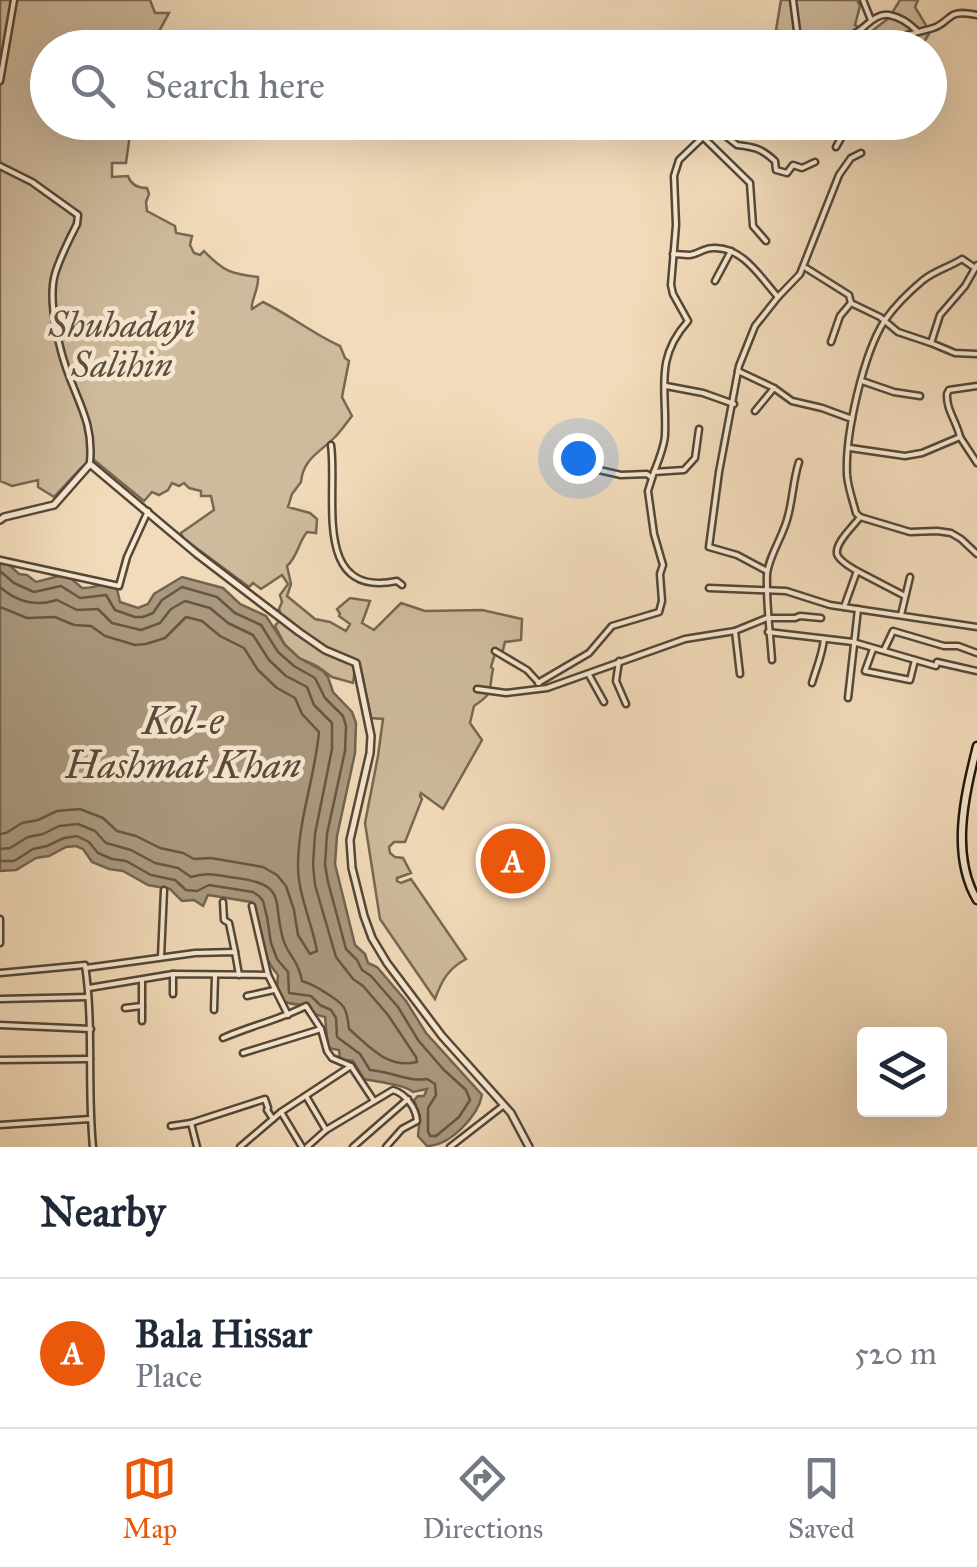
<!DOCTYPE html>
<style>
body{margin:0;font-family:"IM FELL Great Primer",serif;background:#f2f2f3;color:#1f2937}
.controls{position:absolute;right:30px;bottom:30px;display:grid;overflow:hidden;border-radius:10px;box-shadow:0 10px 40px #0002}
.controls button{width:90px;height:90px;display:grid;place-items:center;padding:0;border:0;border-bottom:2px solid #e0e1e3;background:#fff;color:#1f2937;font:50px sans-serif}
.you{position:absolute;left:578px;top:458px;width:35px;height:35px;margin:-25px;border:8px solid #fff;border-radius:50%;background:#1a73e8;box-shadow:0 0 0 15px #1a73e833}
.badge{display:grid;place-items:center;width:65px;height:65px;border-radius:50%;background:#ea580c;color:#fff;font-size:32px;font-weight:700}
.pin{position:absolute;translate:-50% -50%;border:5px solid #fff;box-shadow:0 2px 10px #0006}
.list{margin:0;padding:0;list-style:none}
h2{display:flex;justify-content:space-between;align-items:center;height:130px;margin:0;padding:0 40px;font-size:42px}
h2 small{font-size:32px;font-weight:400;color:#747a83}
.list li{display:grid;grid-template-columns:65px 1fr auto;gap:30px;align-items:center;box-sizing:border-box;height:150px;padding:0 40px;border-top:2px solid #e0e1e3}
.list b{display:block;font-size:38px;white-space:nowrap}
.list p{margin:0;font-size:32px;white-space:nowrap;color:#747a83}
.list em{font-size:32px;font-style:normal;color:#747a83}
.icon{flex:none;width:55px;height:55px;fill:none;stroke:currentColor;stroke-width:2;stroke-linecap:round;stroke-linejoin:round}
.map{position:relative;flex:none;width:977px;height:1147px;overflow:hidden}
.search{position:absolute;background:#fff;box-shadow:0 10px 40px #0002;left:30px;right:30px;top:30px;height:110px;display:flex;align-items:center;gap:25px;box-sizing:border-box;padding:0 35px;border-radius:55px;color:#747a83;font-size:38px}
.sheet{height:280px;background:#fff}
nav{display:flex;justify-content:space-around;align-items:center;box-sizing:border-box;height:140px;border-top:2px solid #e0e1e3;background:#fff;font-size:28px;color:#747a83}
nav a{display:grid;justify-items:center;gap:5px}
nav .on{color:#ea580c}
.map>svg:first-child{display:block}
.green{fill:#ceba9c;stroke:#766853;stroke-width:2.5}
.water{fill:#aa987e;stroke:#726450;stroke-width:2.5}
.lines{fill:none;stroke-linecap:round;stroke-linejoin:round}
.shore{stroke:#645744;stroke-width:2.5}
.minor-casing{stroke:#544736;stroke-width:9}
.tertiary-casing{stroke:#544736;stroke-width:10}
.secondary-casing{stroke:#1f160a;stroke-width:11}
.minor{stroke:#f7e8d2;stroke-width:4}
.tertiary{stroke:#f7e8d2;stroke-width:5}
.secondary{stroke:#f7e8d2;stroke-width:6}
.labels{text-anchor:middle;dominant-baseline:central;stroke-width:9;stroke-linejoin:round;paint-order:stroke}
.park-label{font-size:35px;font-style:italic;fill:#5c4f3d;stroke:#f7e8d2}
.water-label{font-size:38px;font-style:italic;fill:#574a38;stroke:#f7e8d2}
</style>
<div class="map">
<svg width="977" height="1147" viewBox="0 0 977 1147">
<rect width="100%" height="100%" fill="#f2dbba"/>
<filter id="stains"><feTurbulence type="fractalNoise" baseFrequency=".002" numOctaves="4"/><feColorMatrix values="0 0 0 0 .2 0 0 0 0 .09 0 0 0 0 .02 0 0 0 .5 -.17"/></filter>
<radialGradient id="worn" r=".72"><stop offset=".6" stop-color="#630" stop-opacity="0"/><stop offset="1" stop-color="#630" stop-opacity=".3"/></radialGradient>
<!-- green -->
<g class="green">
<path d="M0,0h150l5,13h14l-17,31 -13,-3 -24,4v2l-67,1v74l59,1 2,12 21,-1 -4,29h-14v14l16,-1c3,9 10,12 19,12l2,6 -3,8 1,9 28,15 1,7 16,3 -2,9 4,8 6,2 4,-4c19,20 27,23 54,26 1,13 -8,25 -6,32l11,-7c27,13 50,32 77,44l5,12 4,3 -7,36 10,19c-5,6 -10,14 -16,20 -15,16 -33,22 -35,46l-9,12 -4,13 22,6 7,6 -1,14 -9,-1c-9,11 -9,24 -20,34l4,18 -4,12 28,23 15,3 16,9 4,-7 -11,-8 1,-2 -3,-5 13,-11 20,3 -8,22 12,7 27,-27 24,8 57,-1 40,9 -1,21 -16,2 -2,8 -8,4 -4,13 2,2c-5,23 2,23 -19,37l-4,17 12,17 -39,69 -22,-16 -1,3 2,3 -17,43h-11l-5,5 1,6 5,4 8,1 8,15 -14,5v3l4,2 10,-4 55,80c-18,10 -24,21 -31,40l-55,-80 -15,-96 13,-67 5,-37 -12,-1 -10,-49h-6l-2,14 -21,-6 -15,-11 -18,-8 -14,-13 -10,-19 7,-9 -3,-8 3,-7 -2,-7 8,-11 -6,-9 -21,14 -8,-6 -4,4 -66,-49 -2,-5 33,-23 -3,-14h-10v-5l-12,-3 -5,-5 -5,3 -7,-3 -4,7 -9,5 -7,-3 -8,9 -51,-42 -12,9 -27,29 -16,-10v-7l-26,6 -12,-5z"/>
<path d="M781,0h76l3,6 -5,19 13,9 21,-16 11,-18h18l-3,7 15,25 -9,15 -105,1 -3,-16 -29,1 -8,-3z"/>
</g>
<!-- water -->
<path class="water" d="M0,561h5l14,13 8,1 9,7 27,-7h4l15,13c14,1 20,-8 35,1l3,13 18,6 10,-4 6,-10 28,-17 41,11 17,16 26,12 19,29 14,13 24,13 5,6 5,15 19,20 4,11 -1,30 -18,83 -2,28 20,81 10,9 3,9 9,4 29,34 20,32 56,62c-4,21 -32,51 -55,51l-9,-10 2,-20 -6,-16 4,-4h6l3,-7 -14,3c-10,-8 -35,-10 -49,-13l-11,-18 -13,-2 -1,-9 -11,-2 -3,-31 -11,-3 -7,-9c-26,-1 -32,-3 -29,-30 -22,-25 -13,-46 -27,-73l-43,-7 -5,11 -9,-6 -12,1 -12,-12 -22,-4 -25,-14 -14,-2 -17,-7 -9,-13 -7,-3 -10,1 -17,9 -13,2 -20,12 -16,1z"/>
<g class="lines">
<!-- shore -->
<g class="shore">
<path d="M0,571l14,12 20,9 27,-6 19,12 26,-3 9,15 20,7h8l10,-4 9,-13 20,-13 35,10 18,16 26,12 17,27 16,14 21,12 10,20 18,18 3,10 -1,25 -18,83 -2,31 3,17 18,67 11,11 5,10 9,6 27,31 20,33 25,29 23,21 4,10 -11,17 -23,19h-6l-2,-5v-23l8,-13 -1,-11 -8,-5c-19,3 -38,-8 -57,-9l-10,-16 -23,-17 -1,-19 -5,-8 -11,-5 -9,-9 -22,-3 -1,-21 -11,-13 -6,-16 -4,-26 -4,-16 -4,-5 -6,-4 -44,-7 -12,6 -11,-1 -11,-10 -24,-5 -25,-14 -14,-2 -14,-6 -9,-11 -12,-6 -13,2 -17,8 -14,3 -19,12h-14"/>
<path d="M0,587c17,15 35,20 57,13l20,10 21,-1 14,14 29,7 19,-7 11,-14 14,-8 25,7 18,15 25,12 16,25 17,16 21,11 7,18 18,18v26l-17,85 -2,31 2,20 21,72 17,22 10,7 25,29 28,42 1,5c-30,7 -47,-15 -68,-33 -2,-22 -5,-25 -23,-36 -9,-6 -14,-9 -24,-12 -4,-22 -14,-25 -19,-42 -11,-39 5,-54 -46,-61 -19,-2 -27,-7 -46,-1l-13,-9 -23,-5 -24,-13 -25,-7 -11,-12 -17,-7 -19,2 -16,8 -15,3 -18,11 -10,1"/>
<path d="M0,607l27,11 28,-1 19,8 17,1 14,10 30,9 11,-1 19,-6 21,-21 16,4 18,15 24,12 14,22 19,18 18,10 7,16 17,18c-4,45 -21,88 -21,134 0,28 14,57 19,85l-7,3 -12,-19 -4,-25 -8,-24 -9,-11 -14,-8 -52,-9 -17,1 -11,-6 -23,-5 -24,-12 -19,-5 -14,-13 -23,-9 -23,2 -19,9 -16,3 -16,10 -6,1"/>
</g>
<!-- minor casing -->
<g class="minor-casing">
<g id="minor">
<path d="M793,0l5,38"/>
<path d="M863,0l8,20"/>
<path d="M702,39l6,5 -2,4"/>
<path d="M762,48c17,-18 63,-7 86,-12 16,-3 23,-23 41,-21 11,2 20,8 28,16"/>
<path d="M872,48c20,-11 41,-14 61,-20 10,-3 13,-9 20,-13 7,-4 17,-1 24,0"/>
<path d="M0,81l14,-81"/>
<path d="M699,122l14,4 24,19c17,2 24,3 38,16l1,9 11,3 6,-8 9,3 13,-6"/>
<path d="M703,137l47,46 3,43 13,15"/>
<path d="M836,147l14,-25"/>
<path d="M0,166l32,16 46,33 -1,9c-8,16 -17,33 -22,50 -8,28 5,80 16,107 12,30 22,48 19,81"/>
<path d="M673,254c6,0 11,1 17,1 8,-1 14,-7 23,-7 29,-2 48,30 65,49l-23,29 -16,40 -20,106 -10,75 28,8 30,16"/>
<path d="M977,265l-12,21 -25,29 -9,28 24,10 22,1"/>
<path d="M806,268l43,27 2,8 29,14 18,15 33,11"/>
<path d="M715,281l16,-30"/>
<path d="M778,297l22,-23 39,-99 12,-17 10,-5"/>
<path d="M831,342l9,-26 11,-13"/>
<path d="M738,371l36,17 18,13 30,7 30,11"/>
<path d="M862,381l32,11 26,4"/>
<path d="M666,386l37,7 31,11"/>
<path d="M755,411l19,-23"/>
<path d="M960,437l17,26"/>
<path d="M331,445c7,50 -20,154 66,136l5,4"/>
<path d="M850,448l55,8 17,-3 38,-16c-3,-15 -14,-27 -13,-43l2,-4 28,-4"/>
<path d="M599,470l22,5 26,-1 5,4"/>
<path d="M654,472c4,-10 11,-27 11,-38 2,-45 -11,-75 23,-113l-15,-27 -2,-9 5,-60 -2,-49 5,-16 24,-23 11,-15"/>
<path d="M860,517l-4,-4c-3,-12 -8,-25 -9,-38 -2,-40 16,-121 38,-155 10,-14 24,-28 37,-39 13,-11 26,-13 40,-22l13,9"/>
<path d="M860,517l50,15 27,-1 14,2 10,6 16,15"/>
<path d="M0,560l119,26 8,-29 21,-46"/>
<path d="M857,571l48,25"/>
<path d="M709,588l77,3 44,14 147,22"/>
<path d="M844,607l13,-36c-5,-3 -18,-10 -20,-17 -2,-12 17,-28 23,-37"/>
<path d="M901,615l9,-38"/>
<path d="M735,631l5,43"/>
<path d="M768,632l85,10 83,24 1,-4 40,9"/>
<path d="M873,649l-8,22 45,9 5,-20"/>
<path d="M884,650l9,-19 51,15h14l19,7"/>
<path d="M495,651l32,19 12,13"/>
<path d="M772,660c-2,-29 -6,-56 -5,-85 1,-18 17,-40 21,-59 5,-18 5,-36 11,-54"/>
<path d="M619,661l-3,20 10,23"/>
<path d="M589,675l15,27"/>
<path d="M538,683l51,-30 23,-27 47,-14 3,-11 -2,-27 3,-9 -9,-31 -6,-43 6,-19 30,-2 11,-12 4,-29"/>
<path d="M812,683c5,-17 10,-27 12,-44"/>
<path d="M477,689l29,4 41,-5 138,-49 50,-8 32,-13h28l5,-2 21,2"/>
<path d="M848,698l10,-89"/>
<path d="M223,902l1,18 5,3 6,29"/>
<path d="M252,906l16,69 20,40"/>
<path d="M0,919v24"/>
<path d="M161,957l3,-67"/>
<path d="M86,968l109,-15 40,-1 4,23"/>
<path d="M0,973l85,-8c9,60 2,121 8,182"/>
<path d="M142,981v40"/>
<path d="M89,988l84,-14 95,1"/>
<path d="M173,994v-20"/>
<path d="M247,996l27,-6"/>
<path d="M0,999l88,-2"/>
<path d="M125,1008l17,-2"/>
<path d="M214,1010l1,-34"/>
<path d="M0,1025l91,4"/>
<path d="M223,1038c27,-12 56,-18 83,-32l15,23 6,22 5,7 19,8 23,35"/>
<path d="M243,1053l78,-24"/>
<path d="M0,1060l90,-1"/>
<path d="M306,1096l20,34"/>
<path d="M281,1112l21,35"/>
<path d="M191,1123l6,24"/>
<path d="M0,1125l90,-6"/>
<path d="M171,1126l20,-3 74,-24 3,9 -1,2 6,9"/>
<path d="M240,1147l41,-35 70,-46"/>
<path d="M307,1147l19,-17 67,-40c13,4 23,18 24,31l-15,8 -16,18"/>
<path d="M353,1147l55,-48"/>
<path d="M450,1147l54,-42"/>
</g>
</g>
<!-- tertiary casing -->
<g class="tertiary-casing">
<path id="tertiary" d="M0,520l4,-3 50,-12 36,-41 107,90 102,78 26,18 31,13 15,73 -1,17 -20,87 2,28 12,48 8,22 15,25 55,73 69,77 18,34"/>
</g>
<!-- secondary casing -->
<g class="secondary-casing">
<path id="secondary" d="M977,746c-12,49 -27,108 0,154"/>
</g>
<!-- minor -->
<use href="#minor" class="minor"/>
<!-- tertiary -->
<use href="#tertiary" class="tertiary"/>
<!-- secondary -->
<use href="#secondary" class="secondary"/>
</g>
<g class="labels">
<!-- park labels -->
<g class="park-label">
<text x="122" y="325">Shuhadayi<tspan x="122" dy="40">Salihin</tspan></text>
</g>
<!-- water labels -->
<g class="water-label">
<text x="183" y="721">Kol-e<tspan x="183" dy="44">Hashmat Khan</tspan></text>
</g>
</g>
<rect width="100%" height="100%" filter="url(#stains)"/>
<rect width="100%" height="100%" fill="url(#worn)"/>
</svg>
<div class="controls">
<button><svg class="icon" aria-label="layers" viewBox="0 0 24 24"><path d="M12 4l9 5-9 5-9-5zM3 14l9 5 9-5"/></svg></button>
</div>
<div class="you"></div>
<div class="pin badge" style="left:513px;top:861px">A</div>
<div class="search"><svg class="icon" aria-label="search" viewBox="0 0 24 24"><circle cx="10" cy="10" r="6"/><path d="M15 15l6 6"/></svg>Search here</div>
</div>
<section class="sheet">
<h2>Nearby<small></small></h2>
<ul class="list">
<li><span class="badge">A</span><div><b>Bala Hissar</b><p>Place</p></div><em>520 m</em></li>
</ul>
</section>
<nav>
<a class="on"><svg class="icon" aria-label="map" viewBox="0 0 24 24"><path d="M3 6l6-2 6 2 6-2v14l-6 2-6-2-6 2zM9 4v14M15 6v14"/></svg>Map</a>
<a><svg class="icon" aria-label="directions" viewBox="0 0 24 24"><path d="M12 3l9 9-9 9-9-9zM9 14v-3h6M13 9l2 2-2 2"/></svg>Directions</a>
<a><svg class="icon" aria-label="saved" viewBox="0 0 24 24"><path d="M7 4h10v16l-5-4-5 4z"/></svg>Saved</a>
</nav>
